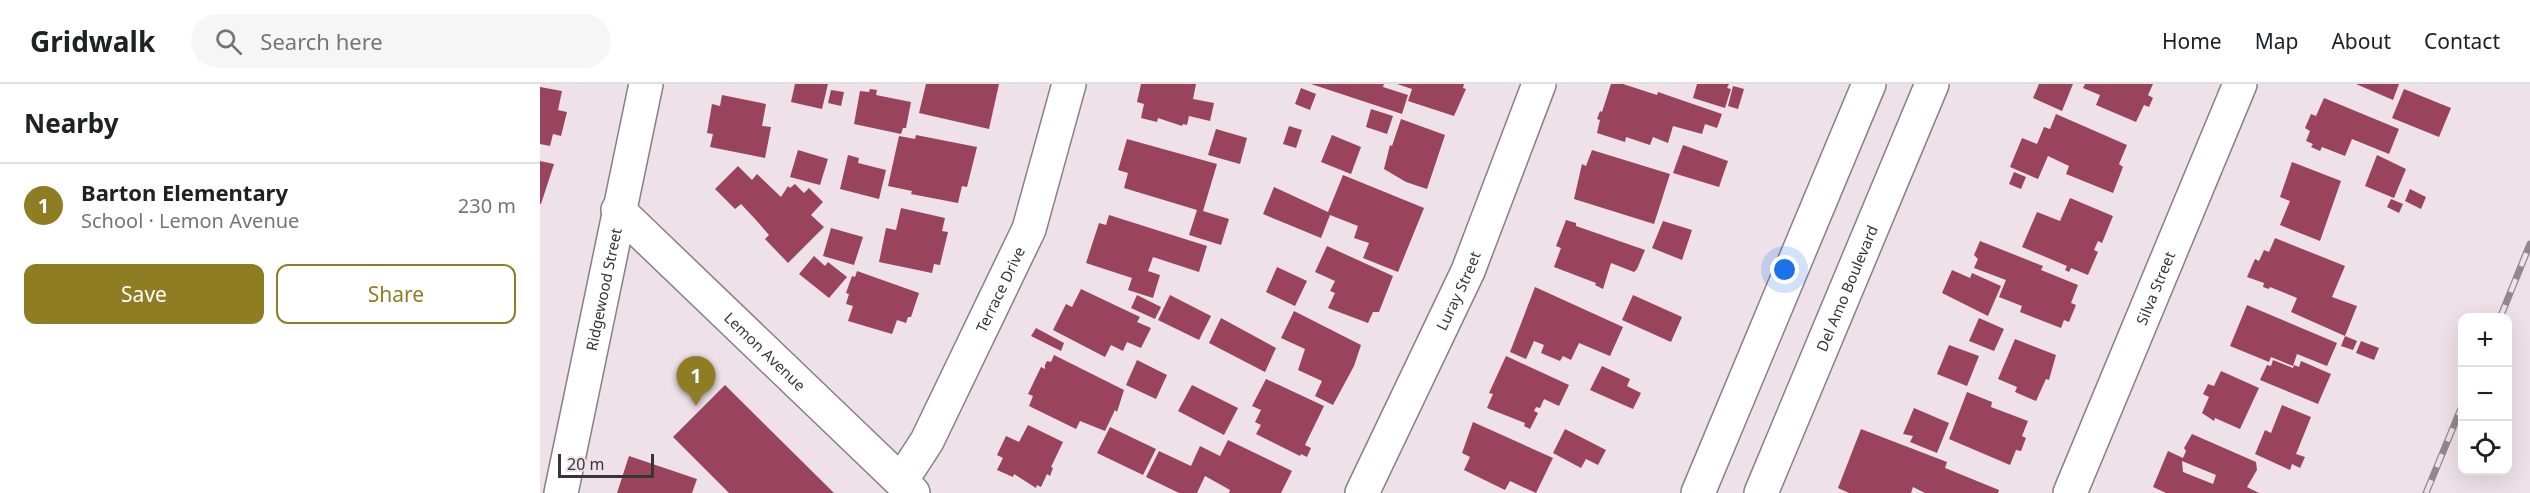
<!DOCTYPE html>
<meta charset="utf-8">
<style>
body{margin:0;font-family:"Noto Sans",sans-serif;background:#f6f6f6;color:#202124}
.controls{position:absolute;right:18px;bottom:18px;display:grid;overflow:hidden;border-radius:12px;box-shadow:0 6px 24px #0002}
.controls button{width:54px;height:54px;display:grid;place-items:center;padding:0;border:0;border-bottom:2px solid #e0e0e0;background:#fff;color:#202124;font:30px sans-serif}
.scale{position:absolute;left:18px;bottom:15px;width:96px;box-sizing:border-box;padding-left:6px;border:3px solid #393537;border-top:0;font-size:16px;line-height:21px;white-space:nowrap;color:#393537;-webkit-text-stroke:4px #eee1e9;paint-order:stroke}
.you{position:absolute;left:1245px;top:186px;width:21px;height:21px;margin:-15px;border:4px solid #fff;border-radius:50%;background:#1a73e8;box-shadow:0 0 0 9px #1a73e833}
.badge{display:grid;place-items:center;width:39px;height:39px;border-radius:50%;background:#8e7d23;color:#fff;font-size:20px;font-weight:700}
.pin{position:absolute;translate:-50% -50px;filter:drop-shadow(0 2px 3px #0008)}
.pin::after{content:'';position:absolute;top:32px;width:21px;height:18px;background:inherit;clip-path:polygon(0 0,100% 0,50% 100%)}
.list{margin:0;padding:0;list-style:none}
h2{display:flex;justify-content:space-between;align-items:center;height:78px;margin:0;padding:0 24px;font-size:26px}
h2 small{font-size:20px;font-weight:400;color:#757577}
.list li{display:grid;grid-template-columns:39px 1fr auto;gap:18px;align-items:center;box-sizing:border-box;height:84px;padding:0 24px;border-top:2px solid #e0e0e0}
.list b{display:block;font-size:22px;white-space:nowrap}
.list p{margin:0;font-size:20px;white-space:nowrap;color:#757577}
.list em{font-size:20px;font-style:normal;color:#757577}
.actions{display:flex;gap:12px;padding:18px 24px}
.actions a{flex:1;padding:14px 0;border:2px solid #8e7d23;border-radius:12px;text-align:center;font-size:21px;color:#8e7d23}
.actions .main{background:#8e7d23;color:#fff}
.icon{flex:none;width:33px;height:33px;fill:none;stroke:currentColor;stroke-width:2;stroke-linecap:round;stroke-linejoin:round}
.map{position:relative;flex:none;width:1990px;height:409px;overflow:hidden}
header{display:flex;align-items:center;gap:36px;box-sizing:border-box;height:84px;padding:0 30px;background:#fff;border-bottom:2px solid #e0e0e0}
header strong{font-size:28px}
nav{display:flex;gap:33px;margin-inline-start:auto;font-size:21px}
.search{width:420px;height:54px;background:#f6f6f6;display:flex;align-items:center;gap:15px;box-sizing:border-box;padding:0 21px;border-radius:33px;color:#757577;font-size:22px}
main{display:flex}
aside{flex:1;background:#fff}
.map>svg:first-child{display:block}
.building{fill:#9a435d;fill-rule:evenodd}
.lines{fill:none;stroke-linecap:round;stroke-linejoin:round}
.minor-casing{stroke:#897e84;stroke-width:36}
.major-casing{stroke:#897e84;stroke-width:36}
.minor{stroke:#fff;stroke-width:33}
.major{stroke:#fff;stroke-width:33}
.rail-casing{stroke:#91888d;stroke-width:7}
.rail{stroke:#eee1e9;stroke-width:4.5;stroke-dasharray:14;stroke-linecap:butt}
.labels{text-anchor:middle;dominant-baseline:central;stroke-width:6;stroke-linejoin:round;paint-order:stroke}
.street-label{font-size:15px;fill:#393537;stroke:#eee1e9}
</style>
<header>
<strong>Gridwalk</strong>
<div class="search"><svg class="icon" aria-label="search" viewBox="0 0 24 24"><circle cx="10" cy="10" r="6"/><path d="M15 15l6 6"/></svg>Search here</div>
<nav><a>Home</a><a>Map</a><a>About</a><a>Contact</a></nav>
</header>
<main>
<aside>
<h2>Nearby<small></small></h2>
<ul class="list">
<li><span class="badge">1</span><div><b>Barton Elementary</b><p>School · Lemon Avenue</p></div><em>230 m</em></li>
</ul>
<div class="actions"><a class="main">Save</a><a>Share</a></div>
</aside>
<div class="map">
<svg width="1990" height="409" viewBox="0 0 1990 409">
<rect width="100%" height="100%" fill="#eee1e9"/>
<!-- building -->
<g class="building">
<path d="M255,0h33l-6,25 -31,-7z"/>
<path d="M386,0h73l-10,45 -70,-16z"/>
<path d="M601,0h55l-3,15 21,4 -4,18 -21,-5 -2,9 -4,-1 -1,2 -24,-8 -1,4 -16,-4 3,-14 -7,-2z"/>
<path d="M771,0h73l-1,3 25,8 -6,19z"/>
<path d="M857,0h67l-1,4 3,1 -12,27 -46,-15 4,-12z"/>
<path d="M1071,0h12l34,11 1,-3 64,22 -5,14 -12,-4 -3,10 -29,-8 -5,17 -15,-6 -3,8 -24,-8 -1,5 -28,-9 3,-13 -3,-1 3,-8 2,1z"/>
<path d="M1157,0h32l-2,4 4,1 -6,19 -32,-10z"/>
<path d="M1499,0h34l-11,27 -29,-13z"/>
<path d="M1545,0h68l-5,11 5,3 -4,9 -5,-2 -8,17 -40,-17 4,-10 -17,-7z"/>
<path d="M1816,0h43l-6,16z"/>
<path d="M1193,2l11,3 -6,20 -10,-3z"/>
<path d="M0,3l22,4 -4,19 9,2 -6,24 -8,-2 -3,12 -10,-2z"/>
<path d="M761,4l15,6 -6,16 -15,-6z"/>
<path d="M330,5l7,1 -1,5 35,7 -5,26h-3l-2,6 -47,-10 6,-33 9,1z"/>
<path d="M1864,5l47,19 -12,29 -47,-19z"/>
<path d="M291,6l13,2 -3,14 -13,-3z"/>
<path d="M182,11l44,9 -4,22 9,1 -6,31 -55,-11 3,-13 -6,-1 5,-29 8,2z"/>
<path d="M1784,14l75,31 -10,25 -37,-15 -7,17 -23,-9 -2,4 -9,-4 2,-3 -7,-3 4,-10 -5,-3 6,-14 5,2z"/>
<path d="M831,25l22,7 -6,18 -21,-7z"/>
<path d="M1516,30l71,31 -8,19 4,3 -10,26 -47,-19 3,-8 -21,-10 -10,23 -28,-12 12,-29 15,6 7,-17 6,2z"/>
<path d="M861,35l44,16 -18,54 -21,-7 -22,-13 6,-24 2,1z"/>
<path d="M749,42l13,4 -6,18 -13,-4z"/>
<path d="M676,45l31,9 -7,26 -32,-9z"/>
<path d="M376,51l61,12 -10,40 -5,-1 -4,17 -47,-9 1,-3 -24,-5 11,-50 16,3z"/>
<path d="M792,51l29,12 -10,27 -30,-12z"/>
<path d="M587,55l90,25 -14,47 26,8 -8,26 -32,-10 8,-25 -73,-22 4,-15 -10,-3z"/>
<path d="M1143,61l45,16 -9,26 -46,-14z"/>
<path d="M258,66l30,9 -8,26 -30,-8z"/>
<path d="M1052,66l78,24 -16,50 -80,-25 8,-35 4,2z"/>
<path d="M308,71l11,3 -1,5 28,7 -7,29 -39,-10z"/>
<path d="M1837,71l29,14 -12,29 -29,-12z"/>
<path d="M0,77l14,3 -13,40h-1z"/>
<path d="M1752,78l49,19 -21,60 -40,-16 10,-24 -10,-4z"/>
<path d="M198,82l14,14 5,-6 24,23 7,-11 2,2 5,-4 9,9 5,-5 14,14 -12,13 13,12 -36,36 -23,-24 4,-4 -13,-15 -15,-16 -6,5 -20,-20z"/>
<path d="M1474,88l12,5 -5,12 -12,-5z"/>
<path d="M803,91l81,33 -26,64 -35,-14 6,-15 -15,-5 4,-12 -28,-11 -9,23 -58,-24 11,-27 54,25z"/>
<path d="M1870,105l16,8 -5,12 -16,-8z"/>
<path d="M1530,114l43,18 -11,27 -4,-2 -4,9 4,2 -10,23 -17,-7 -2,4 -4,-2 2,-4 -45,-19 15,-35 23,9z"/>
<path d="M1851,115l12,5 -4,9 -12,-6z"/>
<path d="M361,124l44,10 -3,13 6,1 -8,33 -6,-1 -2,9 -53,-11 7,-34 10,2z"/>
<path d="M569,131l98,31 -8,26 -46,-15 -5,14 12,4 -7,23 -25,-8 4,-12 -46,-15 13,-40 7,2z"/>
<path d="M1026,136l10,3v3l69,24 -8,19 -3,3 -23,-9 -8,26 -8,-4 1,-2 -42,-16 7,-19 -5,-2z"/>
<path d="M1123,137l29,9 -10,30 -30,-12z"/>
<path d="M291,144l32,9 -9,28 -31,-9z"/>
<path d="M1735,154l70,28 -13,31 25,9 -12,30 -54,-24 6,-14 -27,-11 -1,2 -6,-2 1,-4 -17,-6 8,-18 4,2 5,-11 5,2z"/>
<path d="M1440,157l63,25 -2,4 37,15 -7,18 5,2 -7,17 -5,-2 -3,8 -41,-16 2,-6 -23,-9 7,-17 -32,-12 4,-9 -4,-4z"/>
<path d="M787,162l66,30 -14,36h-6l-5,11 -40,-15 7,-15 -5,-2 5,-10 -20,-9z"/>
<path d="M274,172l11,10 3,-4 19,15 -18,21 -30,-24z"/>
<path d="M737,183l30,14 -12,25 -29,-14z"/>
<path d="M1412,186l18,8 2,-5 29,13 -13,30 -46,-23z"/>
<path d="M317,187l62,22 -8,24h-3l-2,6 -9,-3 -5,14 -44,-13 5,-15 -7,-2 3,-10 -3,-1 6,-17 3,1z"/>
<path d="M995,203l88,40 -13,29 -31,-13 -8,17 -8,-4 -3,5 -19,-8 3,-8 -10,-4 -8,18 -16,-7z"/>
<path d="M541,205l59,28 -3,5 14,6 -10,20 -14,-6 -4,9 -12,-6 -6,12 -52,-27 13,-26 6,3z"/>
<path d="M597,211l24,12 -6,12 -24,-11z"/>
<path d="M630,211l41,21 -12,24 -41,-20z"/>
<path d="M1093,211l49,22 -11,25 -49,-22z"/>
<path d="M1707,221l90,38 -10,23 -30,-12 -4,12 -22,-9 -2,5 -39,-16z"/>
<path d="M754,227l67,34 -7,21 -21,39 -18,-9 7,-15 -24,-11 7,-21 -24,-11z"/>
<path d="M681,234l55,30 -11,24 -56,-29z"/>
<path d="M1439,234l25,11 -10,22 -25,-10z"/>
<path d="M496,244l28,15 -3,8 -30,-15z"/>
<path d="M1805,252l12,5 -4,9 -12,-4z"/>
<path d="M1475,255l41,16 -7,25 -3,-1 -10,22 -21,-9 2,-5 -19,-8z"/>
<path d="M1821,257l18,7 -5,12 -18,-7z"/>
<path d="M1409,261l30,11 -12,30 -30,-12z"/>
<path d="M514,271l70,35 -7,22 -2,-2 -10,21 -25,-10 -4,8 -47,-23 4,-10 -5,-2 13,-27 4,2v-4l2,-4 4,1z"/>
<path d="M966,272l63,29 -10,21 -15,-7 -4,9 -4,-1 -2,4 4,2 -8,16 -6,-3 1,-3 -38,-15 6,-14 -4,-1z"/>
<path d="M597,276l30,15 -11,24 -30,-14z"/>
<path d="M1733,276l20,8 1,-3 5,2 2,-6 30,13 -13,30 -58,-24 7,-15 4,1z"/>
<path d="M1062,282l28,13 -3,7 14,7 -8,16 -43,-19z"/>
<path d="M1681,287l38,17 -19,41 -25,-11 -1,3 -12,-8 7,-16 -6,-3 5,-10 6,2z"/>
<path d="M726,295l58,27 -19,39 6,3 -4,9 -6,-3 -1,2 -44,-22 5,-9 -6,-3 6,-12 -9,-4z"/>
<path d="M185,301l109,108h-105l-56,-56z"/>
<path d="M652,301l46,23 -14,27 -46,-24z"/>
<path d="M1427,308l25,10 -1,5 37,14 -6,15 4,2 -5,13 -5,-1 -6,15 -61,-26z"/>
<path d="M1742,321l29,12 -15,37 9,3 -5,11 -8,-4 -2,6 -35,-16 10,-24 6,3z"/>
<path d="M1374,324l35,15 -12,30 -27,-11 3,-6 -10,-2z"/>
<path d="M933,338l80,36 -17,35 -26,-12 -5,9 -41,-20 6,-13 -8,-4z"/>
<path d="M488,341l35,17 -12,25 2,1 -3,8 -3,-2 -6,13 -4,-2 -1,3 -22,-14 -1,3 -16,-7 6,-12 -6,-3 9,-19 13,6z"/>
<path d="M570,343l46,22 -13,26 -46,-22z"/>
<path d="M1025,345l41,21 -8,15 -12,-6 -5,9 -28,-15z"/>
<path d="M1321,345l86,33 -2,6 54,22 -1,3h-73l-12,-6 -2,6h-62l-11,-5z"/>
<path d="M1652,350l64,28 1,8 -10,17 12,6h-93l-13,-6 15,-36 15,7 3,-7 -2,-3zM1642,377l34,14 -3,9 -30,-12z"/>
<path d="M688,356l64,31 -11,22h-52l1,-3 -25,-14 -8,17h-18l-33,-16 13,-26 32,15 9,-20 20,10z"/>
<path d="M89,372l68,23 -5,14h-75z"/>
</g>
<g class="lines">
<!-- minor casing -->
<g class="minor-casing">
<g id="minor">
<path id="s1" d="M78,126l295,283"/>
<path id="s2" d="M361,397l26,-40 102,-212 40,-145"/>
<path id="s3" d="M21,409l85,-409"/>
<path id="s4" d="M822,409l106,-222 71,-187"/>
<path id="s5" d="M1530,409l170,-409"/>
</g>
</g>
<!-- major casing -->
<g class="major-casing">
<g id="major">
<path d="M1158,409l171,-409"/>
<path id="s6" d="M1221,409l171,-409"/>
</g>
</g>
<!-- minor -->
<use href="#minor" class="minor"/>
<!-- major -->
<use href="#major" class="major"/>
<!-- rail casing -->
<g class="rail-casing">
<g id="rail">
<path d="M1960,234l30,-74"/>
<path d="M1886,409l36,-87"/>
</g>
</g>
<!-- rail -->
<use href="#rail" class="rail"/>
</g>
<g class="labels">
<!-- street labels -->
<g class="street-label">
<text stroke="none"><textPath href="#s3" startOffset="208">Ridgewood Street</textPath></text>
<text stroke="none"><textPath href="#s5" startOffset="222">Silva Street</textPath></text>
<text stroke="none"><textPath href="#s2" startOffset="216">Terrace Drive</textPath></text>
<text stroke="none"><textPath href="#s6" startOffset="222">Del Amo Boulevard</textPath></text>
<text stroke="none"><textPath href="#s4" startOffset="224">Luray Street</textPath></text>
<text stroke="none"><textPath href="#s1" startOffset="204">Lemon Avenue</textPath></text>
</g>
</g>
</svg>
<div class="controls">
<button>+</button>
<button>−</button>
<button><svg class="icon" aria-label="locate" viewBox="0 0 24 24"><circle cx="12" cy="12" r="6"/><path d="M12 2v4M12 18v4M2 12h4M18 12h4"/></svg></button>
</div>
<div class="scale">20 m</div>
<div class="you"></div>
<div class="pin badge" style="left:156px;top:322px">1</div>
</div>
</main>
